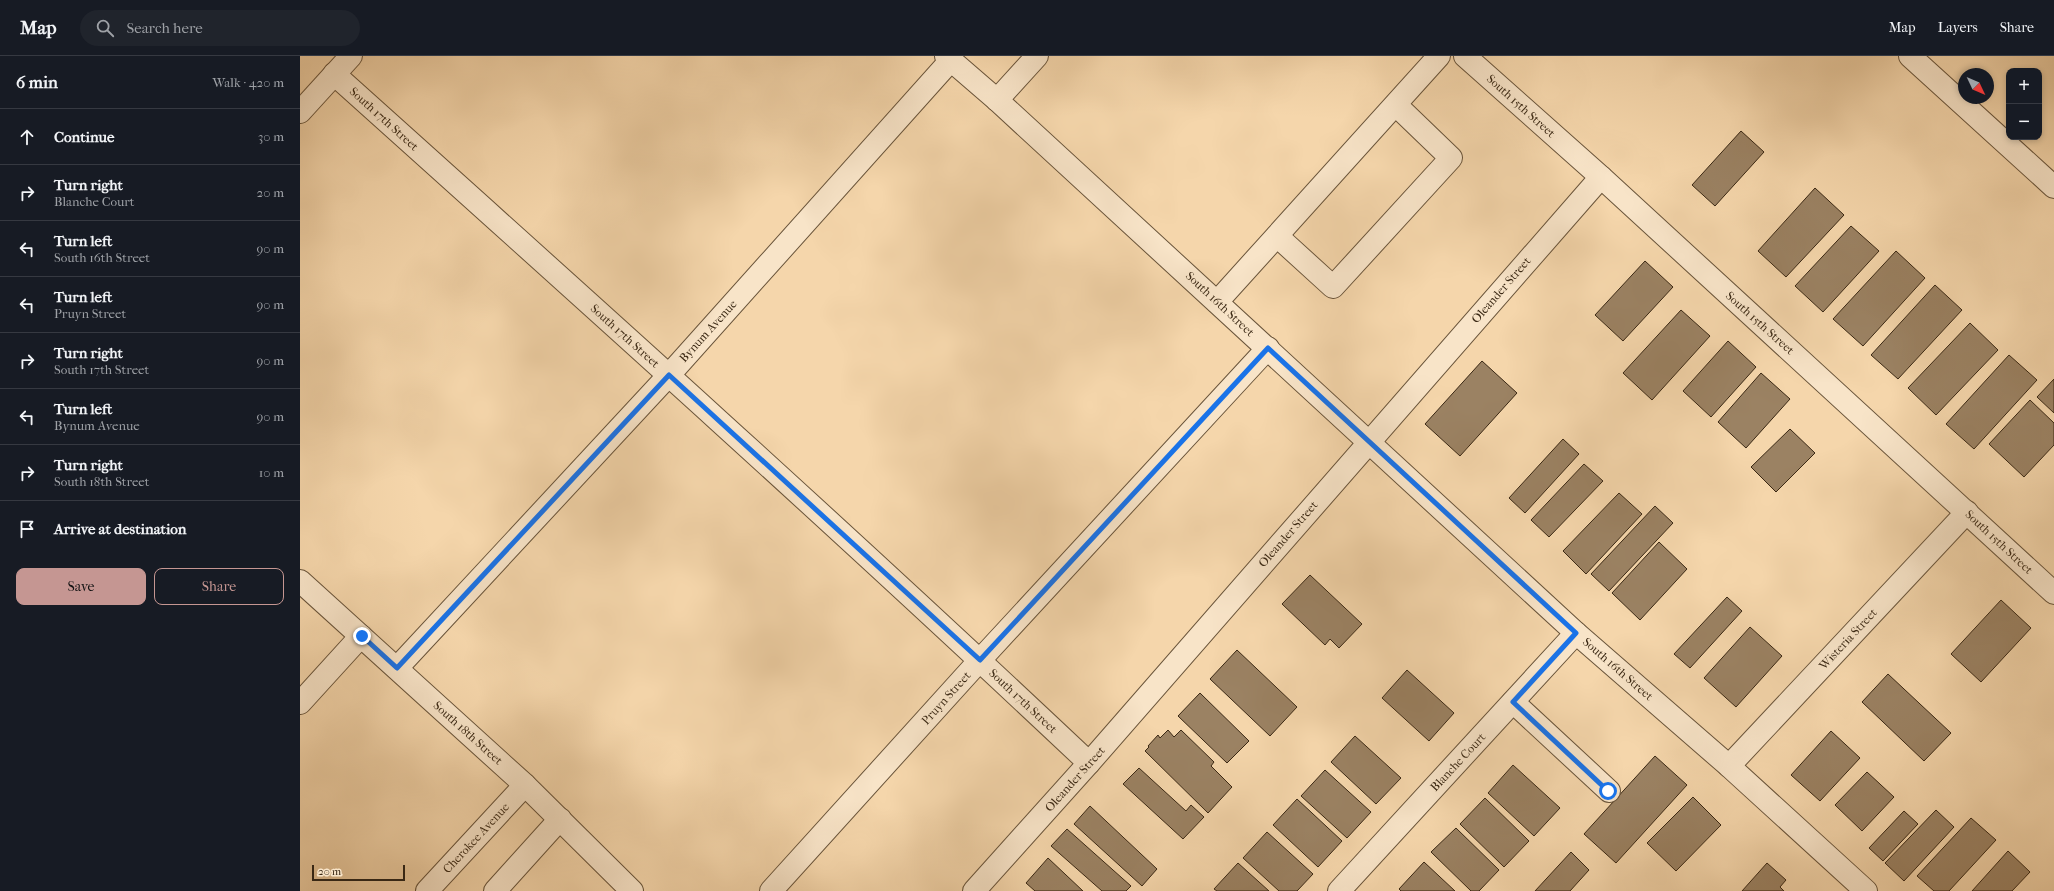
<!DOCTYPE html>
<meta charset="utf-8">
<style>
body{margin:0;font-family:"IM FELL French Canon",serif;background:#20242c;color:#f1f3f6}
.controls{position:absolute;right:12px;top:12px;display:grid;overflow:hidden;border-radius:8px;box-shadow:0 2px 6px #0003}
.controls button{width:36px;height:36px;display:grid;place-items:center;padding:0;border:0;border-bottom:1px solid #363941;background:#171b24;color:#f1f3f6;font:20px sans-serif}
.compass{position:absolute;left:1658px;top:12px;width:36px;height:36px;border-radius:50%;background:#171b24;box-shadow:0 2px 6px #0003;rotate:134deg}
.scale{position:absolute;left:12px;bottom:10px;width:93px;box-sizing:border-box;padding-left:4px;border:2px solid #3a2814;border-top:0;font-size:11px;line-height:14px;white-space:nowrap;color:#3a2814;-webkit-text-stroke:3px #f8e4c8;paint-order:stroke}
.stop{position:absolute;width:12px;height:12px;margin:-9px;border:3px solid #1a73e8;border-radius:50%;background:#fff}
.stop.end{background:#1a73e8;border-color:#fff;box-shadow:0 1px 4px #0008}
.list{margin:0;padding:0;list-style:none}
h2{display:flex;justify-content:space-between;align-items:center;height:52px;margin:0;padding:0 16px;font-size:17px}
h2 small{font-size:13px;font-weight:400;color:#9ea1a6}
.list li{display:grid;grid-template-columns:26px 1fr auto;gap:12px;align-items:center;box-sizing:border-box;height:56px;padding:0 16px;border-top:1px solid #363941}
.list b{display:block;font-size:15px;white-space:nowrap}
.list p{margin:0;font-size:13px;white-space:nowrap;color:#9ea1a6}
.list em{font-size:13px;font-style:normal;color:#9ea1a6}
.actions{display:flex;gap:8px;padding:12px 16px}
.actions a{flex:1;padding:9px 0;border:1px solid #c59692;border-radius:8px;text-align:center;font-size:14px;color:#c59692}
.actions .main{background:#c59692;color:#111}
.icon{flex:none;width:22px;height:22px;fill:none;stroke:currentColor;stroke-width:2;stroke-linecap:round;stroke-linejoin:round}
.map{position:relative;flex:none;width:1754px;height:835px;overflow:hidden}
header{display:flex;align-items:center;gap:24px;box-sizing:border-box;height:56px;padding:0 20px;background:#171b24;border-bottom:1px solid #363941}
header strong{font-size:19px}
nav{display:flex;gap:22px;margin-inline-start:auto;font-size:14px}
.search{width:280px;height:36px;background:#20242c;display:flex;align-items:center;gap:10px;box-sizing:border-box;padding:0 14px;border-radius:22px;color:#9ea1a6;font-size:15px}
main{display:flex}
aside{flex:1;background:#171b24}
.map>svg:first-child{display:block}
.building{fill:#9b8263;stroke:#3a2814}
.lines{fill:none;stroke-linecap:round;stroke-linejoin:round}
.minor-casing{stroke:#69543a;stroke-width:24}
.minor{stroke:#f8e4c8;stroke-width:22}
.route{stroke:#1a73e8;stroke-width:5}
.labels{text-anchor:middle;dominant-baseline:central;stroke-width:3;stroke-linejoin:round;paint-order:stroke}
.street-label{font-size:12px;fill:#3a2814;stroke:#f8e4c8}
</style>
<header>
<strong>Map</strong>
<div class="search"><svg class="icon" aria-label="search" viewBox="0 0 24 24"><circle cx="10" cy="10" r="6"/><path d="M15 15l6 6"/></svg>Search here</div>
<nav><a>Map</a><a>Layers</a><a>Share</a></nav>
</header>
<main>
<aside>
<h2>6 min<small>Walk · 420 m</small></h2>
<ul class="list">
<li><svg class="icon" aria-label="ahead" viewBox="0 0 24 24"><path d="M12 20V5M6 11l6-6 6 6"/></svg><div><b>Continue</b></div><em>30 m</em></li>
<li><svg class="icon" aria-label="right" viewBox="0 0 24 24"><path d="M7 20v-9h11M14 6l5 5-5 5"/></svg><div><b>Turn right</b><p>Blanche Court</p></div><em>20 m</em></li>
<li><svg class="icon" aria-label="left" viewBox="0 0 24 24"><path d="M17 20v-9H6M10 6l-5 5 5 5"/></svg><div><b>Turn left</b><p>South 16th Street</p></div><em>90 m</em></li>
<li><svg class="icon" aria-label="left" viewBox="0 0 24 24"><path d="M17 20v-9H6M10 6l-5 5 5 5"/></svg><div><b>Turn left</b><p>Pruyn Street</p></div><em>90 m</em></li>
<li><svg class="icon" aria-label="right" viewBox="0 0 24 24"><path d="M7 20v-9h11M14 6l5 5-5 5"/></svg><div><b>Turn right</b><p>South 17th Street</p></div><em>90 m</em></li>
<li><svg class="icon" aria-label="left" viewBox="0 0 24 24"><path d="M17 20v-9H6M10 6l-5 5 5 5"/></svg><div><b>Turn left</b><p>Bynum Avenue</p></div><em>90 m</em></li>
<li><svg class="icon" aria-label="right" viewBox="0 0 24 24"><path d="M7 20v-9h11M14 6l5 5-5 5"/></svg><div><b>Turn right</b><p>South 18th Street</p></div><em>10 m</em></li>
<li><svg class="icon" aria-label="arrive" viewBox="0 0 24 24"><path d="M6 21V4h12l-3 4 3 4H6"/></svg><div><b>Arrive at destination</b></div></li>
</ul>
<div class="actions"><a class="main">Save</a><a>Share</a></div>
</aside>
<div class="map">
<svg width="1754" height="835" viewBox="0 0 1754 835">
<rect width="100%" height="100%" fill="#f5d6ab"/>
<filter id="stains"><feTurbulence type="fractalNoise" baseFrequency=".005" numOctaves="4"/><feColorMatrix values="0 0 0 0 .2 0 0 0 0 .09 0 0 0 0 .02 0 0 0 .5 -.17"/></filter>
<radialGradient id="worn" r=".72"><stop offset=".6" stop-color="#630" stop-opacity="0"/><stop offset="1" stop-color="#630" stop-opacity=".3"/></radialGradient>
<!-- building -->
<g class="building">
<path d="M1441,75l23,21 -49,54 -23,-21z"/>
<path d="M1515,132l29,27 -58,62 -28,-26z"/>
<path d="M1551,170l28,25 -56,61 -28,-26z"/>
<path d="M1596,195l29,27 -62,68 -30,-27z"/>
<path d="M1345,205l28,26 -50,54 -28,-26z"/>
<path d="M1635,229l27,25 -64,69 -27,-24z"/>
<path d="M1381,254l29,26 -58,64 -29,-27z"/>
<path d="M1670,267l28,27 -62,65 -28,-27z"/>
<path d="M1428,285l28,26 -45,50 -28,-26z"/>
<path d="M1709,299l28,25 -63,69 -28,-25z"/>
<path d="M1182,305l35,32 -57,63 -35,-32z"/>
<path d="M1461,317l29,26 -44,49 -28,-26z"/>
<path d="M1754,323v34l-17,-16z"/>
<path d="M1730,344l24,23v22l-30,32 -35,-33z"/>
<path d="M1490,373l25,24 -39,39 -25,-25z"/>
<path d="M1263,383l16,15 -54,59 -16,-15z"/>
<path d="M1284,408l19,17 -54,56 -18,-17z"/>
<path d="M1319,437l23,21 -56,60 -23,-23z"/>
<path d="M1355,450l18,17 -64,68 -18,-17z"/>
<path d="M1359,486l28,27 -47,51 -28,-27z"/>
<path d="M1010,519l52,49 -23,24 -9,-9 -5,6 -43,-41z"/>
<path d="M1427,541l15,14 -52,57 -16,-14z"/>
<path d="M1701,544l30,28 -50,54 -30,-28z"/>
<path d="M1450,571l32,29 -46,51 -32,-29z"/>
<path d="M937,594l60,57 -27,29 -60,-57z"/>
<path d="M1107,614l47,43 -25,28 -47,-43z"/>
<path d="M1588,618l63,59 -27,28 -62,-59z"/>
<path d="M900,637l49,48 -22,22 -49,-47z"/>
<path d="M868,674l6,7 7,-7 33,32 -3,4 21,21 -24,26 -63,-62 4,-4 -1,-1 10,-11 2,3z"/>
<path d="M1531,675l29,27 -40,43 -29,-26z"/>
<path d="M1055,680l46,42 -25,26 -45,-42z"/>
<path d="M1355,700l32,29 -71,78 -32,-29z"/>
<path d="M1213,709l47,43 -26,28 -46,-43z"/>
<path d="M839,712l47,43 5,-6 13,12 -21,22 -60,-55z"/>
<path d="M1025,714l46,42 -24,26 -46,-42z"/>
<path d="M1567,716l27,25 -32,34 -27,-26z"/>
<path d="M1393,741l28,28 -45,46 -29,-28z"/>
<path d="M1185,742l44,43 -25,26 -44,-43z"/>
<path d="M997,743l45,42 -24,26 -45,-42z"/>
<path d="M790,750l67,63 -15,17 -68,-62z"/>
<path d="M1636,754l18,17 -50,54 -19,-18z"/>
<path d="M1604,755l14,13 -35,37 -14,-13z"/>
<path d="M1671,762l25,22 -47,51h-15l-17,-15z"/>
<path d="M1156,772l43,42 -20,21h-8l-40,-39z"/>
<path d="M767,773l64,57 -5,5h-24l-51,-45z"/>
<path d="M967,776l46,42 -16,17h-18l-36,-33z"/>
<path d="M1708,795l22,21 -18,19h-40z"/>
<path d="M1271,796l18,18 -19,21h-35z"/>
<path d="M748,802l35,33h-48l-9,-8z"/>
<path d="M1124,806l31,29h-54l-2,-2z"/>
<path d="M938,807l31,28h-52l-3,-2z"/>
<path d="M1467,807l19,17 -6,7 4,4h-42z"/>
</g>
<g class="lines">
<!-- minor casing -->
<g class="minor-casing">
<g id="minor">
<path d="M646,0l51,44 579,533 153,133 137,125"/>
<path d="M1165,0l136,121 453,416"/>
<path d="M1610,0l144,131"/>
<path d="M34,18c254,228 507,455 755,689"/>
<path d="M697,44l40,-44"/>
<path d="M0,56l51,-56"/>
<path d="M977,180l56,51 118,-129 -55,-53"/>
<path d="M917,246l222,-246"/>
<path d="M0,525l225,204 107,106"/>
<path d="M97,612l272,-293 282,-315"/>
<path d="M1213,646l96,89"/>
<path d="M0,647l61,-67"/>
<path d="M1429,710l238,-254"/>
<path d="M127,835l98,-106"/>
<path d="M195,835l65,-72"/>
<path d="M471,835l209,-231 288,-312"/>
<path d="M674,835l115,-128 512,-586"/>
<path d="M1039,835l237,-258"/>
</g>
</g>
<!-- minor -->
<use href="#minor" class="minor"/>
</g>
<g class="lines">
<!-- route -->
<path class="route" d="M62,580l35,32 272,-293 311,285 288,-312 308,285 -63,69 95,89"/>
</g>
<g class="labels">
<!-- street labels -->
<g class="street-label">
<text transform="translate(1221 50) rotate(42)">South 15th Street</text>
<text transform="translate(84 63) rotate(42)">South 17th Street</text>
<text transform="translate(1201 234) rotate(-49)">Oleander Street</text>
<text transform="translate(920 248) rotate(43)">South 16th Street</text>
<text transform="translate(1460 267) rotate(42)">South 15th Street</text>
<text transform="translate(408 275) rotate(-48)">Bynum Avenue</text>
<text transform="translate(325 280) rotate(42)">South 17th Street</text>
<text transform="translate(988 478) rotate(-49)">Oleander Street</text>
<text transform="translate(1699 486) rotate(43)">South 15th Street</text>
<text transform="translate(1548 583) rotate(-47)">Wisteria Street</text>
<text transform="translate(1318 613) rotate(41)">South 16th Street</text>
<text transform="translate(646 642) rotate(-48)">Pruyn Street</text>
<text transform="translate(723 645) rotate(43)">South 17th Street</text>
<text transform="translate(168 677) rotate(42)">South 18th Street</text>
<text transform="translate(1158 706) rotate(-47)">Blanche Court</text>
<text transform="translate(775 723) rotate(-48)">Oleander Street</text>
<text transform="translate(176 782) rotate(-47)">Cherokee Avenue</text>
</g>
</g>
<rect width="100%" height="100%" filter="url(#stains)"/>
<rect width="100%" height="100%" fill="url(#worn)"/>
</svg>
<div class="controls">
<button>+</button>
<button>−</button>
</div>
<svg class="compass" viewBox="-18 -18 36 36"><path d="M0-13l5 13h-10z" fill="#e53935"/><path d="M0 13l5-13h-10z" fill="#9ea1a6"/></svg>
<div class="scale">20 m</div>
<div class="stop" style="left:1308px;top:735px"></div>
<div class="stop end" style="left:62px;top:580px"></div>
</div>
</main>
